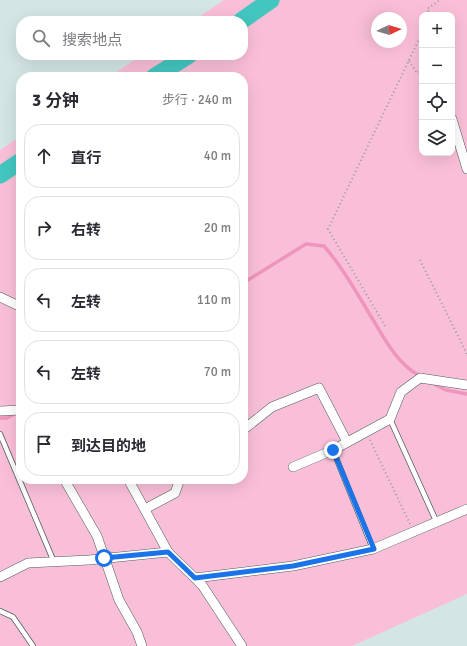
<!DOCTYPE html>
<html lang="zh">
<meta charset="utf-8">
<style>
body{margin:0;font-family:Signika,"Noto Sans SC",sans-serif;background:#f7f7f7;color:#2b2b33}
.controls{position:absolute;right:12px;top:12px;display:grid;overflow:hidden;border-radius:8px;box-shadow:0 4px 16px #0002}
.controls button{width:36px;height:36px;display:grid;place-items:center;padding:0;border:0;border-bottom:1px solid #e1e1e2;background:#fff;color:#2b2b33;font:20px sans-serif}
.compass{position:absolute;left:371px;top:12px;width:36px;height:36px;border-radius:50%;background:#fff;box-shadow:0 4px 16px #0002;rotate:86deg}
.stop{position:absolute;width:12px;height:12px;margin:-9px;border:3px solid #1a73e8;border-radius:50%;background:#fff}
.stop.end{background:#1a73e8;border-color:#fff;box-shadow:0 1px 4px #0008}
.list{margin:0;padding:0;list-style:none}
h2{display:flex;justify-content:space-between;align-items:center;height:52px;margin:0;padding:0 16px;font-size:17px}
h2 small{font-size:13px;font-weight:400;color:#7c7c81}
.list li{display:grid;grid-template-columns:26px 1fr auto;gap:12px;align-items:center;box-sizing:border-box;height:64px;margin:0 8px 8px;padding:0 8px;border:1px solid #e1e1e2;border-radius:16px}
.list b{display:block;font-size:15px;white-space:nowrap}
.list em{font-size:13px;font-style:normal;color:#7c7c81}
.icon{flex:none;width:22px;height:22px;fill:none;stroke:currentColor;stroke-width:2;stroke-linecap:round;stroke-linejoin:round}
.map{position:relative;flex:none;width:467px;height:646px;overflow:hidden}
.search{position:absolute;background:#fff;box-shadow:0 4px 16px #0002;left:16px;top:16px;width:232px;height:44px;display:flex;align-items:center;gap:10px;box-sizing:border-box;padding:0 14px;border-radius:16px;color:#7c7c81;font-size:15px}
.panel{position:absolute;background:#fff;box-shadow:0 4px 16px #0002;left:16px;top:72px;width:232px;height:412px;border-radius:16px}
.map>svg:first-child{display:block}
.green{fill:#fabfd8;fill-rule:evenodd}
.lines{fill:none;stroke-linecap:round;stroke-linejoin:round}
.stream{stroke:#ee95bc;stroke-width:3.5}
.lane-casing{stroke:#4f5e5d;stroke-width:6}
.street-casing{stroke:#4f5e5d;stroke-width:10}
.highway-casing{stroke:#c3c5c5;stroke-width:18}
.path{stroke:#909e9c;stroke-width:2;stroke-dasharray:1 3;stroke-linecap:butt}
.lane{stroke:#fff;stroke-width:4.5}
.street{stroke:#fff;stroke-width:9}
.highway{stroke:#43c6c0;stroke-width:17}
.route{stroke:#1a73e8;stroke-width:5}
</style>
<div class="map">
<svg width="467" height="646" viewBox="0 0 467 646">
<rect width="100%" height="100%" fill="#d4e6e4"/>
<!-- green -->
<path class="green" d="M224,0h243v594l-115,52h-352v-496l21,-14v343h222v-402h-134l33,-22h101v-34h-50zM422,15h30v138h-30zM377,18h24v24h-24z"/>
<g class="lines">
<!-- stream -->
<g class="stream">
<path d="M243,283l63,-39 18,2c20,23 35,51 51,77 11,19 24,42 45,53"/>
<path d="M434,384l12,6 21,4"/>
<path d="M0,418h7l9,-5"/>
</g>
<!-- lane casing -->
<g class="lane-casing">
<g id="lane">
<path d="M390,419l47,104"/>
<path d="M0,434l54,128"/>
<path d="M333,450l40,99"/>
<path d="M0,611l13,6 20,29"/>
</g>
</g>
<!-- street casing -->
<g class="street-casing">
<g id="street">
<path d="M452,119l15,50"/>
<path d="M0,297l21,10"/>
<path d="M0,411l21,-1"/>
<path d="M243,430l29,-23 47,-19 28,54"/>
<path d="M293,467l40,-17 57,-31 11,-27 19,-14 47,7"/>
<path d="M64,479l33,57 22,64 18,32 5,14"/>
<path d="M128,479l40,73 34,33 40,61"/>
<path d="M145,509l30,-16 5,-14"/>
<path d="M0,577l28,-14 61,-3 79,-8"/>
<path d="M195,578l98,-12 80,-17 94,-40"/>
</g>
</g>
<!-- highway casing -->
<g class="highway-casing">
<g id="highway">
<path d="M241,21l30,-21"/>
<path d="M154,77l35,-22"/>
<path d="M0,175l21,-14"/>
</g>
</g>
<!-- path -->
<g class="path">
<path d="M430,15l-3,-6 13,-9"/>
<path d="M409,61l8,12 5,-2"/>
<path d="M420,260l47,94"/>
<path d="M385,326l-57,-97 94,-196"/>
<path d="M370,440l40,84"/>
</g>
<!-- lane -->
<use href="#lane" class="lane"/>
<!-- street -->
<use href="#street" class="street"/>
<!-- highway -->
<use href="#highway" class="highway"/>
</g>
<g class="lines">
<!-- route -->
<path class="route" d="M104,558l64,-6 27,26 98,-12 81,-17 -41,-99"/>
</g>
</svg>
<div class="controls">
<button>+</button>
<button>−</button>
<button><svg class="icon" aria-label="locate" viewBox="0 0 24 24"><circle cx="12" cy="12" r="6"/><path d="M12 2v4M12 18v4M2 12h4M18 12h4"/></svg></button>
<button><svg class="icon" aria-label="layers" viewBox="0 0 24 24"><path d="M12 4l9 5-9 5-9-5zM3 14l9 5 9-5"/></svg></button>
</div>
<svg class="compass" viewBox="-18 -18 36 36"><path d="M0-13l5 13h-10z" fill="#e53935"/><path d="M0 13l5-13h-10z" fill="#7c7c81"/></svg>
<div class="stop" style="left:104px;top:558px"></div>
<div class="stop end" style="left:333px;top:450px"></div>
<div class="search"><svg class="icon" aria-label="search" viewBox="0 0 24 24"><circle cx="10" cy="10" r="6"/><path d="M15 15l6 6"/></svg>搜索地点</div>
<section class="panel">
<h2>3 分钟<small>步行 · 240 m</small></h2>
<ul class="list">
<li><svg class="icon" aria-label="ahead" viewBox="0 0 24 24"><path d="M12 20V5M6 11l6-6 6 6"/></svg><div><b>直行</b></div><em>40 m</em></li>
<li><svg class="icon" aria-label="right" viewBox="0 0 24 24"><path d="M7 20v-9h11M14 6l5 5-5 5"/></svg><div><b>右转</b></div><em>20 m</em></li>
<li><svg class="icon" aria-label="left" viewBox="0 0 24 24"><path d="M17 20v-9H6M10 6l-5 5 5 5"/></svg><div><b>左转</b></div><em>110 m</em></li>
<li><svg class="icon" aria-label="left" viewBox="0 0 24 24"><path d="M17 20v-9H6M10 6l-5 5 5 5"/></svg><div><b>左转</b></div><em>70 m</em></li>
<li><svg class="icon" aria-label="arrive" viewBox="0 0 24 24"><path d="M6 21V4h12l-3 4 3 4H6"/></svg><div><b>到达目的地</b></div></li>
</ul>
</section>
</div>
